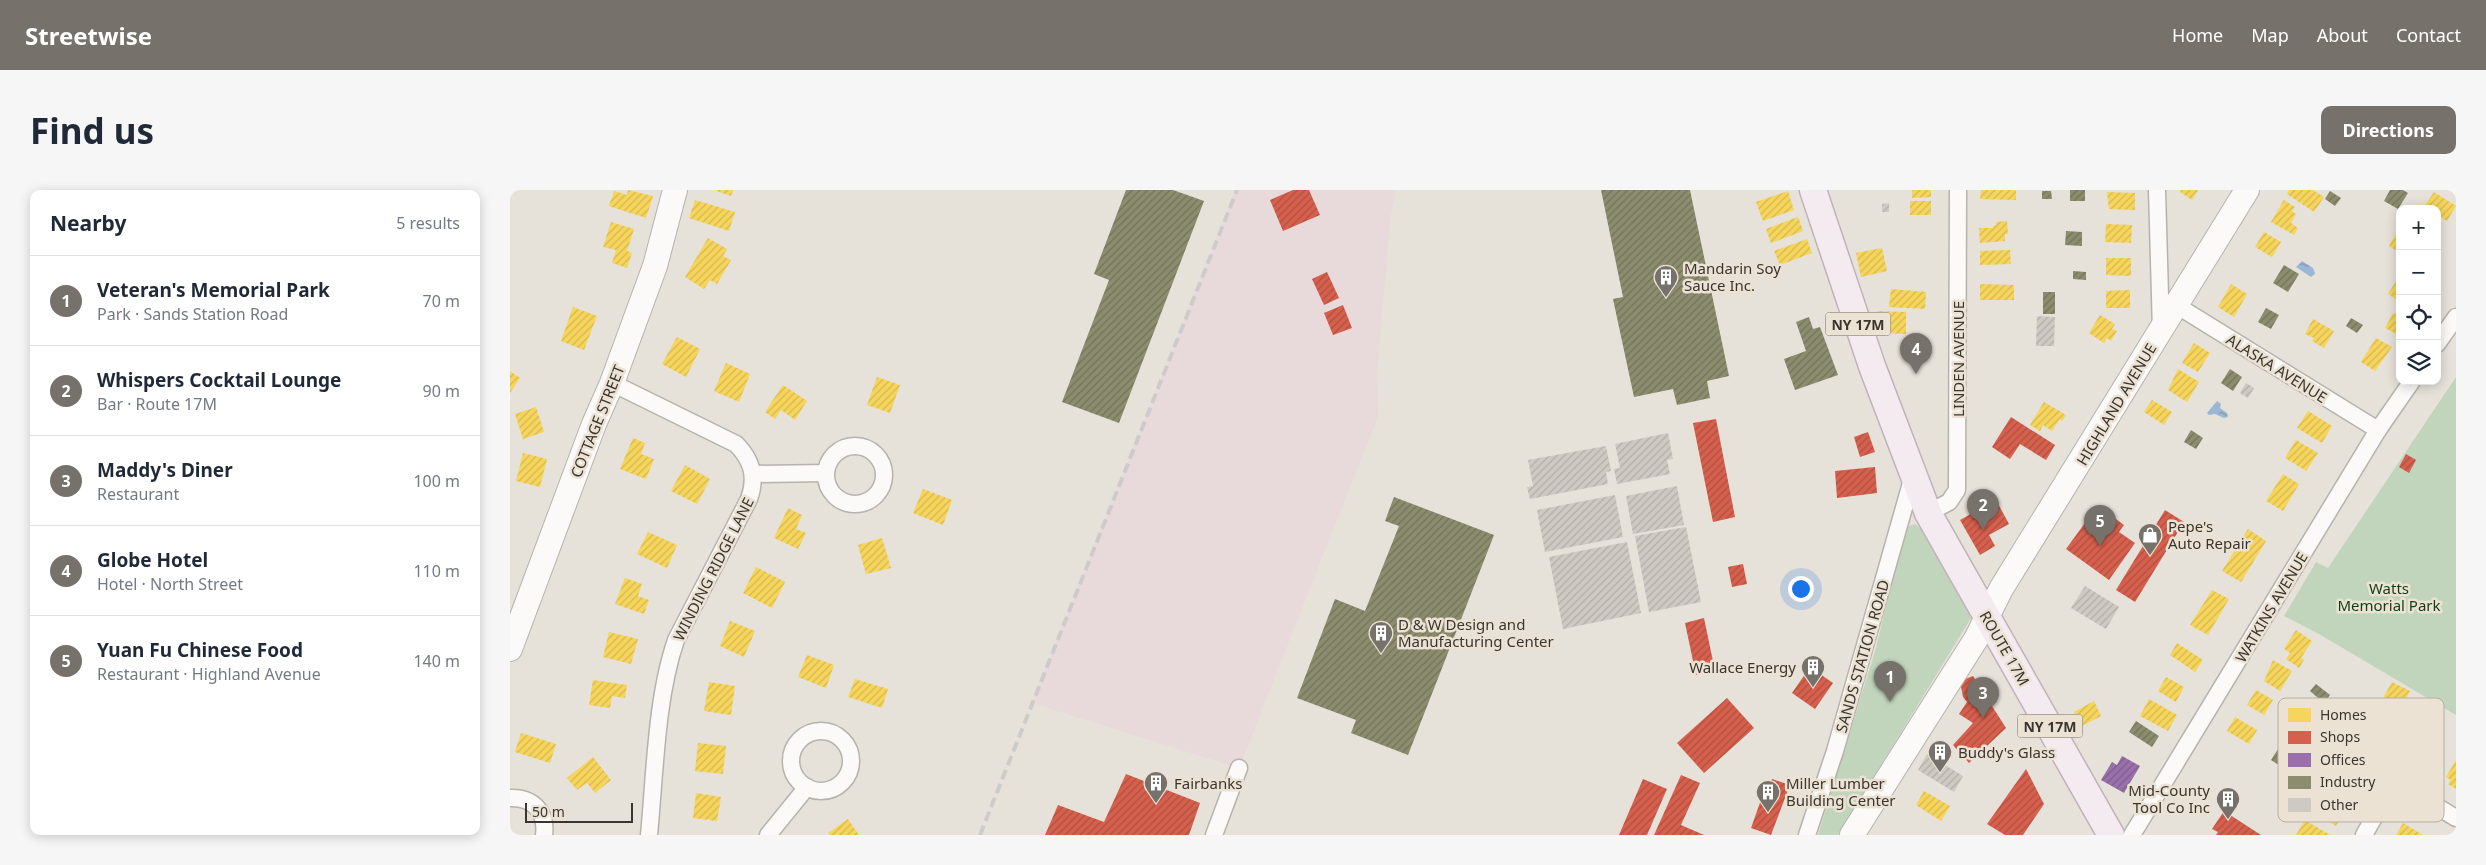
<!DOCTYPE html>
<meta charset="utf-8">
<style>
body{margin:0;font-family:"Noto Sans",sans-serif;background:#f6f6f7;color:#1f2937}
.controls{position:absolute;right:15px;top:15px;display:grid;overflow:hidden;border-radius:10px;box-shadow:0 2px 12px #0003}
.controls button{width:45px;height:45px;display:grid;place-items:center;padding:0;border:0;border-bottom:1px solid #e0e1e3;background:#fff;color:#1f2937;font:25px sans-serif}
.scale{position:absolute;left:15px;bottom:12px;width:108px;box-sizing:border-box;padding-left:5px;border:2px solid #393630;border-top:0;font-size:14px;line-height:18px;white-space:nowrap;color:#393630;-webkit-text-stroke:4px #ece2d3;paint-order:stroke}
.you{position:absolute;left:1290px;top:398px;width:18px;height:18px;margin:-12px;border:4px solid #fff;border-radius:50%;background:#1a73e8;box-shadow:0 0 0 8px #1a73e833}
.badge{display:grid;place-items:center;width:32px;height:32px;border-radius:50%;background:#76726b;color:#fff;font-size:16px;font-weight:700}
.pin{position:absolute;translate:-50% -41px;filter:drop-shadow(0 1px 2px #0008)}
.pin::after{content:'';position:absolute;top:26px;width:18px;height:15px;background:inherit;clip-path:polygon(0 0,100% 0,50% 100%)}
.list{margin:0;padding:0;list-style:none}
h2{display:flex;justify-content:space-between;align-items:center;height:65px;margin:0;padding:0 20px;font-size:21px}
h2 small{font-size:16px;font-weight:400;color:#747a83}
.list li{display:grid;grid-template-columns:32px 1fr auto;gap:15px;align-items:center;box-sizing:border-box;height:90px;padding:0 20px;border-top:1px solid #e0e1e3}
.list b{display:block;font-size:19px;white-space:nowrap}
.list p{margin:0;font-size:16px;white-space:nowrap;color:#747a83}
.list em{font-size:16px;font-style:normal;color:#747a83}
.icon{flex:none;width:28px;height:28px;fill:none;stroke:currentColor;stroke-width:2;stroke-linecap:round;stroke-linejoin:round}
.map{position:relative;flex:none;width:1946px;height:645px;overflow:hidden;border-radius:10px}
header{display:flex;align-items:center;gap:30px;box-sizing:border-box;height:70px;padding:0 25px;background:#76726b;color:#fff}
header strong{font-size:24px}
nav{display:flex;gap:28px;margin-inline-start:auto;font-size:18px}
.intro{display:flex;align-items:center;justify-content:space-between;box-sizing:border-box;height:120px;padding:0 30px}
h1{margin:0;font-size:35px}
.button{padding:12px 22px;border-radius:10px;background:#76726b;color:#fff;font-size:18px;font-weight:700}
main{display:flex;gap:30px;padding:0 30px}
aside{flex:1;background:#fff;border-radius:10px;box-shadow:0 2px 12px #0003}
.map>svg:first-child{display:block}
.industrial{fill:#e8d9db}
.park{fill:#c1d5bc}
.water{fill:url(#water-ripples)}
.homes{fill:url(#homes-hatch)}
.shops{fill:url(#shops-hatch)}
.offices{fill:url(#offices-hatch)}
.industry{fill:url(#industry-hatch)}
.building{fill:url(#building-hatch)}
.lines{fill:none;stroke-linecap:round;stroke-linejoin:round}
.street-casing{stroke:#b7b3ac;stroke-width:19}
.secondary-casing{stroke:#b7b3ac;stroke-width:26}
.primary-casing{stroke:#c1b1b9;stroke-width:29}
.street{stroke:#fbfaf9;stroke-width:16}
.secondary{stroke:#fbfaf9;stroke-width:24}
.primary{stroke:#f4ebf1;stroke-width:26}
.rail{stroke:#cdccca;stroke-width:4;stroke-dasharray:10 5;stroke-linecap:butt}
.labels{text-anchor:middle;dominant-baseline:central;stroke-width:5;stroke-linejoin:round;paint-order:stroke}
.shield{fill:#ece2d3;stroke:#6f6a61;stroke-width:1}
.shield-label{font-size:14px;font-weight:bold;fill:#393630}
.poi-label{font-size:15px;fill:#393630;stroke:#ece2d3;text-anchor:start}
.street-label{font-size:15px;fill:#393630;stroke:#ece2d3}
.park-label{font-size:15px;fill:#0c3f16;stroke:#ece2d3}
.key{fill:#ece2d3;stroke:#b6aea2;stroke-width:1}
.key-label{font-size:14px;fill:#393630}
</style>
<header>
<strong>Streetwise</strong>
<nav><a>Home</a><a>Map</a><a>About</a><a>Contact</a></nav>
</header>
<div class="intro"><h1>Find us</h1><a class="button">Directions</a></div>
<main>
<aside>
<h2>Nearby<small>5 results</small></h2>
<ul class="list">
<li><span class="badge">1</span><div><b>Veteran's Memorial Park</b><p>Park · Sands Station Road</p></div><em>70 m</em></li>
<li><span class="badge">2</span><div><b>Whispers Cocktail Lounge</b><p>Bar · Route 17M</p></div><em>90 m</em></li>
<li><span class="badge">3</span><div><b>Maddy's Diner</b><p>Restaurant</p></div><em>100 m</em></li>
<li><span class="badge">4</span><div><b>Globe Hotel</b><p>Hotel · North Street</p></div><em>110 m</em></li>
<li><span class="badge">5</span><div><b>Yuan Fu Chinese Food</b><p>Restaurant · Highland Avenue</p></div><em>140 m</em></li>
</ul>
</aside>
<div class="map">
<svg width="1946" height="645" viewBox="0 0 1946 645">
<defs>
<pattern id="water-ripples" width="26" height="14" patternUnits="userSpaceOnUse" patternTransform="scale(1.25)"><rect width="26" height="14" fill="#9ab8d4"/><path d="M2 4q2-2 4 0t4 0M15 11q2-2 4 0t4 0" fill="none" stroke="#7f96ac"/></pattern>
<pattern id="homes-hatch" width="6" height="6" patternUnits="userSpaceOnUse" patternTransform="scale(1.25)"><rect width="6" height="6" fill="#f6d55c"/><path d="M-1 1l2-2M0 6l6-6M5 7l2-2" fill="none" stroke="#d4b750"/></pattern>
<pattern id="shops-hatch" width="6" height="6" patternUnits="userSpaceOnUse" patternTransform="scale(1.25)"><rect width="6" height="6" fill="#d6604d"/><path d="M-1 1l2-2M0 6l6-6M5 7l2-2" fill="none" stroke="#af5040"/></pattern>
<pattern id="offices-hatch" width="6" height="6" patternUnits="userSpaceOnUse" patternTransform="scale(1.25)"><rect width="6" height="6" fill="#9970ab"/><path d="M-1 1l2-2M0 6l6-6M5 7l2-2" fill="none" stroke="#7e5d8c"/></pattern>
<pattern id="industry-hatch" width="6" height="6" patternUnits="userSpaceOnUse" patternTransform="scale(1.25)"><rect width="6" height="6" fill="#8c8c6e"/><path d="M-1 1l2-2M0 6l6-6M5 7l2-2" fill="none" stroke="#73735b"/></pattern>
<pattern id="building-hatch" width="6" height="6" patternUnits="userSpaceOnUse" patternTransform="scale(1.25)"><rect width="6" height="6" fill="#cec9c3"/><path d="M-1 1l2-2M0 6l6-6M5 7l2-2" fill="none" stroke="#b2ada8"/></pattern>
</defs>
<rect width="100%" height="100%" fill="#e6e1d9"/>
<!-- industrial -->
<path class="industrial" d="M726,0h160l-5,23 -14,156 1,47 -139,352 -207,-65z"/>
<!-- park -->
<g class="park">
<path d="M1946,187v338l-137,-81 -35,-18 32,-54 12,6z"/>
<path d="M1405,334l7,6 49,88 -133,217h-20l58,-187 26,-109 7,-13z"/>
</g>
<!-- water -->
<g class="water">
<path d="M1792,71l11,7 2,6 -4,3 -15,-10z"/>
<path d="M1707,211l4,3 -1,4 7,5 1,4 -4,1 -9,-4 -6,1 -2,-2z"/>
</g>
<!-- homes -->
<g class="homes">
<path d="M118,0l25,6 -7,22 -37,-12 5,-15 13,4z"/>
<path d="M204,0h19l-2,6z"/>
<path d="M1402,0h19v7l-19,1z"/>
<path d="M1471,0h35v10l-36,-1z"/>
<path d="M1671,0h17l-6,10 -12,-8z"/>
<path d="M1779,0h24l11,7 -10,15 -27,-18z"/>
<path d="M1278,1l6,19 -31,11 -7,-19z"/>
<path d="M1597,2l28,1v17l-26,-1z"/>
<path d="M1924,2l22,14 -9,15 -10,-6v-6l-13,-2z"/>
<path d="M185,10l40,12 -6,19 -40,-13z"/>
<path d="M1774,10l11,7 -3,4 4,3 -5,9 7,5 -4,7 -23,-13z"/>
<rect x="1400" y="11" width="21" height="14"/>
<path d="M1288,27l5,14 -32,12 -5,-14z"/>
<path d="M1497,31l1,13h-3v7l-25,2 -1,-15h14v-2l3,-1v-3z"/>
<path d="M101,32l23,7 -7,22 5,2 -5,15 -15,-5 4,-13 -13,-3z"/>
<path d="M1596,34l26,1 -1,18 -26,-1z"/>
<path d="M1754,42l17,10 -9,15 -17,-10z"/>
<path d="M1886,44l4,2v17l-11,-7z"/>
<path d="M198,48l19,11 -4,7 8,4 -14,24 -7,-4 -6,9 -19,-12z"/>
<path d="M1297,49l5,14 -32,12 -6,-14z"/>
<path d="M1372,58l5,23 -26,6 -5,-24z"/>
<path d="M1500,60l1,14 -31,1v-14z"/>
<path d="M1596,68h25v18l-25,-1z"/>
<path d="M1890,85v27l-12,-8z"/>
<path d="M1470,94l34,1v15h-34z"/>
<path d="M1721,94l16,10 -13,23 -16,-10z"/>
<path d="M1381,99l35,3 -1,17 -36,-2z"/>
<path d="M1620,100v18h-24v-17z"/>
<path d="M63,117l24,9 -13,34 -23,-9z"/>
<path d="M1367,121l29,1v22l-30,-1z"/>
<path d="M1883,123l7,3v20l-15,-8z"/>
<path d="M1590,125l15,9 -3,5 5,2 -6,10 -4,-3 -3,5 -15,-10z"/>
<path d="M1803,129l21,12 -10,17 -12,-7 2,-3 -9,-4z"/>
<path d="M167,147l23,12 -14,28 -24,-13z"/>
<path d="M1866,148l16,9 -17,24 -14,-9z"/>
<path d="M1684,153l16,10 -12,19 -16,-9z"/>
<path d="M216,173l24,11 -11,28 -25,-11z"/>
<path d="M1668,179l21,13 -12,20 -19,-12z"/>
<path d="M0,181l10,7 -10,15z"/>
<path d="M367,187l23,8 -10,28 -23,-8z"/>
<path d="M273,195l24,16 -12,19 -14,-10 -6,9 -10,-7z"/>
<path d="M1642,210l20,12 -8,13 -20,-13z"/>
<path d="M1534,212l22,13 -4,6 -2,-2 -8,12 -9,-6 -3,6 -10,-6z"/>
<path d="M26,217l8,25 -21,7 -8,-25z"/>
<path d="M1798,221l24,15 -10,17 -25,-15z"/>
<path d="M123,248l12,5 -4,11 13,5 -8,20 -26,-10z"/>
<path d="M1786,250l22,13 -12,18 -21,-13z"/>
<path d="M13,263l24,6 -7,28 -24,-6z"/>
<path d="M175,275l25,14 -13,25 -26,-13z"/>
<path d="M1773,284l16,10 -16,27 -17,-10z"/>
<path d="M413,299l29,11 -9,25 -30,-12z"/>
<path d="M278,318l14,7 -6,14 10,4 -8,16 -24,-11z"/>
<path d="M1738,339l18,12 -25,41 -19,-11z"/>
<path d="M138,342l29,13 -10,23 -30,-14z"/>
<path d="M372,348l9,30 -25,6 -8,-29z"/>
<path d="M246,377l29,15 -13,26 -29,-15z"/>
<path d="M115,388l17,6 -4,12 11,4 -5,14 -29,-10z"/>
<path d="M1702,400l17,9 -21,36 -18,-10z"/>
<path d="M220,431l25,10 -11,26 -24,-11z"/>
<path d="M1786,440l16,11 -11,17 3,2 -5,8 -13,-9 4,-6 -6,-4z"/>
<path d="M99,442l29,7 -7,25 -28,-7z"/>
<path d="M1667,453l26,17 -8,12 -25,-17z"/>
<path d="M297,465l27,10 -8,23 -28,-11z"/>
<path d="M1763,470l19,11 -12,20 -16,-10z"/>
<path d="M1656,487l18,10 -8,15 -18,-11z"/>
<path d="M345,489l33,10 -6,19 -34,-11z"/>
<path d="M83,490l34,5 -2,13 -13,-2 -2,12 -21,-3z"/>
<path d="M199,492l26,4 -4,29 -27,-4z"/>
<path d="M1882,492l18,9 -10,19 -18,-10z"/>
<path d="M1746,500l17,10 -9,15 -17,-10z"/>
<path d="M1639,509l28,16 -9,16 -28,-15z"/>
<path d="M1584,511l7,15 -19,10 -8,-14z"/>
<path d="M1725,527l22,13 -8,14 -22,-13z"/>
<path d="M11,543l35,11 -6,19 -35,-11z"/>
<path d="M188,553l28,3 -3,28 -28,-3z"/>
<path d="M83,567l18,23 -16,13 -8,-10 -10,7 -10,-12z"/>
<path d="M1946,570v29l-8,-5 3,-4 -5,-3z"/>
<path d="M1414,601l26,15 -9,15 -25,-16z"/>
<path d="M186,603l25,4 -4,24 -24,-3z"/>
<path d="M1810,607l25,15 -9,14 -25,-15z"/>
<path d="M338,629l11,16h-29l-2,-2z"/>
<path d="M1795,630l25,15h-34z"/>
<path d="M1893,633l20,12h-27z"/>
</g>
<!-- shops -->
<g class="shops">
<path d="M783,0h16l11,25 -37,16 -13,-31z"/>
<path d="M817,82l12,26 -15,7 -12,-26z"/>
<path d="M833,115l9,23 -19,7 -9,-22z"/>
<path d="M1501,227l44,28 -9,15 -26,-16 -10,15 -18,-12z"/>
<path d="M1206,229l19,98 -22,5 -20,-99z"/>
<path d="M1358,242l7,20 -15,5 -6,-20z"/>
<path d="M1896,264l10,6 -7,13 -10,-6z"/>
<path d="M1365,277l2,26 -40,5 -2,-27z"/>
<path d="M1486,310l13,24 -20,11 6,11 -15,9 -20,-35z"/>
<path d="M1585,319l6,5 3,-4 20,15 -5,7 16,11 -26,37 -43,-31z"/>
<path d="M1655,320l19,12 -49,80 -19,-12z"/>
<path d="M1233,374l4,20 -15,3 -4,-20z"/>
<path d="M1194,428l11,53 -19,4 -11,-52z"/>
<path d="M1300,477l23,16 -18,26 -23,-16z"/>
<path d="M1463,486l33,52 -37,35 -16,-18 20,-22 -14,-9 8,-12 -4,-5 -3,-16z"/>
<path d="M1217,508l27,30 -50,45 -27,-30z"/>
<path d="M1516,579l18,35 -21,31h-18l-18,-11z"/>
<path d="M616,584l74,29 -11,32h-144l13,-30 46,17z"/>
<path d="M1171,585l19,8 -19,42 23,10h-50z"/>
<path d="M1133,589l24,10 -20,46h-28z"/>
<path d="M1262,589l18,6 -19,50 -20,-7 11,-31 4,1z"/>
<path d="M1714,621l37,24h-45l2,-3 -6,-3z"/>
</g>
<!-- offices -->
<path class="offices" d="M1612,566l18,10 -16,27 -23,-13 11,-18 5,3z"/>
<!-- industry -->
<g class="industry">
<path d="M616,0h47l31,11 -85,222 -57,-21 47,-122 -15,-6z"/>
<path d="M1091,0h89l39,186 -22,5 3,17 -33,7 -4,-16 -39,8 -21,-98 10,-2z"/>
<rect x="1560" y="0" width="15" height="11"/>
<path d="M1880,0h13l5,3 -10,16 -14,-8z"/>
<path d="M1532,1h9l1,8h-10z"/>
<path d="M1820,1l11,7 -6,8 -10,-7z"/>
<path d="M1556,41l16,1v14l-17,-1z"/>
<path d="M1774,75l15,9 -11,18 -15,-9z"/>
<path d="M1563,81l13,1v8l-13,-1z"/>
<rect x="1533" y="102" width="12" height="22"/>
<path d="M1756,118l13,7 -8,14 -13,-7z"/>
<path d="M1299,127l4,12 7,-2 18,48 -43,15 -11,-31 22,-8 -10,-29z"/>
<path d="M1841,128l12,7 -6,8 -11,-7z"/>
<path d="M1720,179l12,8 -9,14 -12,-8z"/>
<path d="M1681,240l12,8 -7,11 -12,-7z"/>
<path d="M884,307l100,38 -86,220 -57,-22 5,-13 -59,-22 38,-99 30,12 34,-85 -14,-5z"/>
<path d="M1806,494l14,11 -6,8 -14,-12z"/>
<path d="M1626,531l23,15 -7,11 -23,-15z"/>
<path d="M1768,559l10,6 -6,12 -11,-7z"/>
</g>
<!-- building -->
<g class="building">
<path d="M1379,13v9h-7v-8z"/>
<path d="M1527,126l18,1 -1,29h-18z"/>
<path d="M1736,193l8,5 -6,10 -8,-5z"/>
<path d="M1158,243l5,26 -6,1 3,14 -53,10 -3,-15 6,-1 -5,-24z"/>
<path d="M1096,256l5,25 -5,1 2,12 -78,15 -3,-12 6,-1 -5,-26z"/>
<path d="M1167,296l7,39 -51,9 -7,-38z"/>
<path d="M1105,305l8,42 -78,15 -8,-42z"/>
<path d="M1176,337l15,75 -52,10 -14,-76z"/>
<path d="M1117,352l14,71 -78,16 -14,-72z"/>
<path d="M1575,396l34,21 -13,22 -35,-21z"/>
<path d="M1417,564l36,22 -9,16 -36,-22z"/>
</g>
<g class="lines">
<!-- street casing -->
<g class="street-casing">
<g id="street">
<path d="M1647,0l4,141"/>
<path d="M1666,115l202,125"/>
<path d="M1927,154l19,-27"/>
<path d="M102,193l124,61c16,16 21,33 13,55l-73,141c-20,58 -21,133 -27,195"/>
<circle cx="345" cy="285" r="29"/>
<path d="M244,284l71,-1"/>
<path d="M1418,323l21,-11 8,-12 1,-300"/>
<circle cx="311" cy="571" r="30"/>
<path d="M1886,592l60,36"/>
<path d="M0,608c23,-1 37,14 34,37"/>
<path d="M258,645l39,-48"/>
<path d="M704,645l25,-67"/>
<path d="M1297,645l28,-84 78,-275"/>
<path d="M1622,645l246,-405 34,-49"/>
<path d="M1854,645l66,-116"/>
</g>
</g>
<!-- secondary casing -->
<g class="secondary-casing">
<g id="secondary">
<path d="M0,459l84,-225 18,-41 43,-117 20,-76"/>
<path d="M1342,645l124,-196 25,-50 246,-399"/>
</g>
</g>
<!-- primary casing -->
<g class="primary-casing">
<path id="primary" d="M1303,0l59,176 56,147 183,322"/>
</g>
<!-- street -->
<use href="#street" class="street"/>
<!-- secondary -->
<use href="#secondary" class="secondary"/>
<!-- primary -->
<use href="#primary" class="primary"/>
<!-- rail -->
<path class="rail" d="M470,645l257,-645"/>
</g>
<!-- icons -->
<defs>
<g id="building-pin" transform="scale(1.25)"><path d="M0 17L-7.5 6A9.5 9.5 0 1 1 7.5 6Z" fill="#76726b" stroke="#ece2d3"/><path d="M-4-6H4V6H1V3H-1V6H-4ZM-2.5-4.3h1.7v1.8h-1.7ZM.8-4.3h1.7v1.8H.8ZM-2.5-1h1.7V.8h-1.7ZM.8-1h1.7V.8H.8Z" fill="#fff"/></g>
<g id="shop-pin" transform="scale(1.25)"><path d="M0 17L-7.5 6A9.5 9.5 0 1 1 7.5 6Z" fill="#76726b" stroke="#ece2d3"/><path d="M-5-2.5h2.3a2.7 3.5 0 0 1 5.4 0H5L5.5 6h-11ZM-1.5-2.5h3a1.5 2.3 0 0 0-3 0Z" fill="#fff"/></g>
</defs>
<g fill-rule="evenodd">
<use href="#building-pin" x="1156" y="87"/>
<use href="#shop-pin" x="1640" y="345"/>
<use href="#building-pin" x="871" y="443"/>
<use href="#building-pin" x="1303" y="477"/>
<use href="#building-pin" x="1430" y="562"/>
<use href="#building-pin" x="646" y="593"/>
<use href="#building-pin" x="1258" y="602"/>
<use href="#building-pin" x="1718" y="609"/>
</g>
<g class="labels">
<!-- shield labels -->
<g class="shield">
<rect x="1315.5" y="122.5" width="65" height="23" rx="4"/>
<rect x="1507.5" y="524.5" width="65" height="23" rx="4"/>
</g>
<g class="shield-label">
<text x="1348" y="134">NY 17M</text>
<text x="1540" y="536">NY 17M</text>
</g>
<!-- poi labels -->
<g class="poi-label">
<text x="1174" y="78">Mandarin Soy<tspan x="1174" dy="17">Sauce Inc.</tspan></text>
<text x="1658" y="336">Pepe's<tspan x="1658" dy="17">Auto Repair</tspan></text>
<text x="888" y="434">D &amp; W Design and<tspan x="888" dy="17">Manufacturing Center</tspan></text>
<text x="1286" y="477" text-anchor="end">Wallace Energy</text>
<text x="1448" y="562">Buddy's Glass</text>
<text x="664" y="593">Fairbanks</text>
<text x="1276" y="593">Miller Lumber<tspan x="1276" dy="17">Building Center</tspan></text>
<text x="1700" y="600" text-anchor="end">Mid-County<tspan x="1700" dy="17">Tool Co Inc</tspan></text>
</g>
<!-- street labels -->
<g class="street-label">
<text transform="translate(1448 169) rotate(-90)">LINDEN AVENUE</text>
<text transform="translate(1767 178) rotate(32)">ALASKA AVENUE</text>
<text transform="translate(1606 214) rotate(-59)">HIGHLAND AVENUE</text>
<text transform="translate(87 231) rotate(-68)">COTTAGE STREET</text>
<text transform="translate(203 379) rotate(-63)">WINDING RIDGE LANE</text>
<text transform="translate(1761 417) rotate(-59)">WATKINS AVENUE</text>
<text transform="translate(1495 458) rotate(60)">ROUTE 17M</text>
<text transform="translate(1352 466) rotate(-74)">SANDS STATION ROAD</text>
</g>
<!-- park labels -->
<g class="park-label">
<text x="1879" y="398">Watts<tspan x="1879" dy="17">Memorial Park</tspan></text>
</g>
</g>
<!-- legend -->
<rect x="1768" y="508" width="166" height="124" rx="8" class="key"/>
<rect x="1778" y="518" width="23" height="14" fill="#f6d55c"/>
<rect x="1778" y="541" width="23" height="13" fill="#d6604d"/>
<rect x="1778" y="563" width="23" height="14" fill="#9970ab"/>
<rect x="1778" y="586" width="23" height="13" fill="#8c8c6e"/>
<rect x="1778" y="608" width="23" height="14" fill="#cec9c3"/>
<g class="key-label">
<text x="1810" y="530">Homes</text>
<text x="1810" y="552">Shops</text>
<text x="1810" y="575">Offices</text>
<text x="1810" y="597">Industry</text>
<text x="1810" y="620">Other</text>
</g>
</svg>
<div class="controls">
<button>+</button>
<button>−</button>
<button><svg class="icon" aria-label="locate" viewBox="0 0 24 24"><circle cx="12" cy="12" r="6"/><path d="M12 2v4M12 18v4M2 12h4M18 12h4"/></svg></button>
<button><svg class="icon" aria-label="layers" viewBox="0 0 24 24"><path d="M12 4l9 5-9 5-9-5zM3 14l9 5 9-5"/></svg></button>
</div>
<div class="scale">50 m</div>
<div class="you"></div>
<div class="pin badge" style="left:1380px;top:512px">1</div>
<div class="pin badge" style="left:1473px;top:340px">2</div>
<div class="pin badge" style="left:1473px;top:528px">3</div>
<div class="pin badge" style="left:1406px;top:184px">4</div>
<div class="pin badge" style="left:1590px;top:356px">5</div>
</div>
</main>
